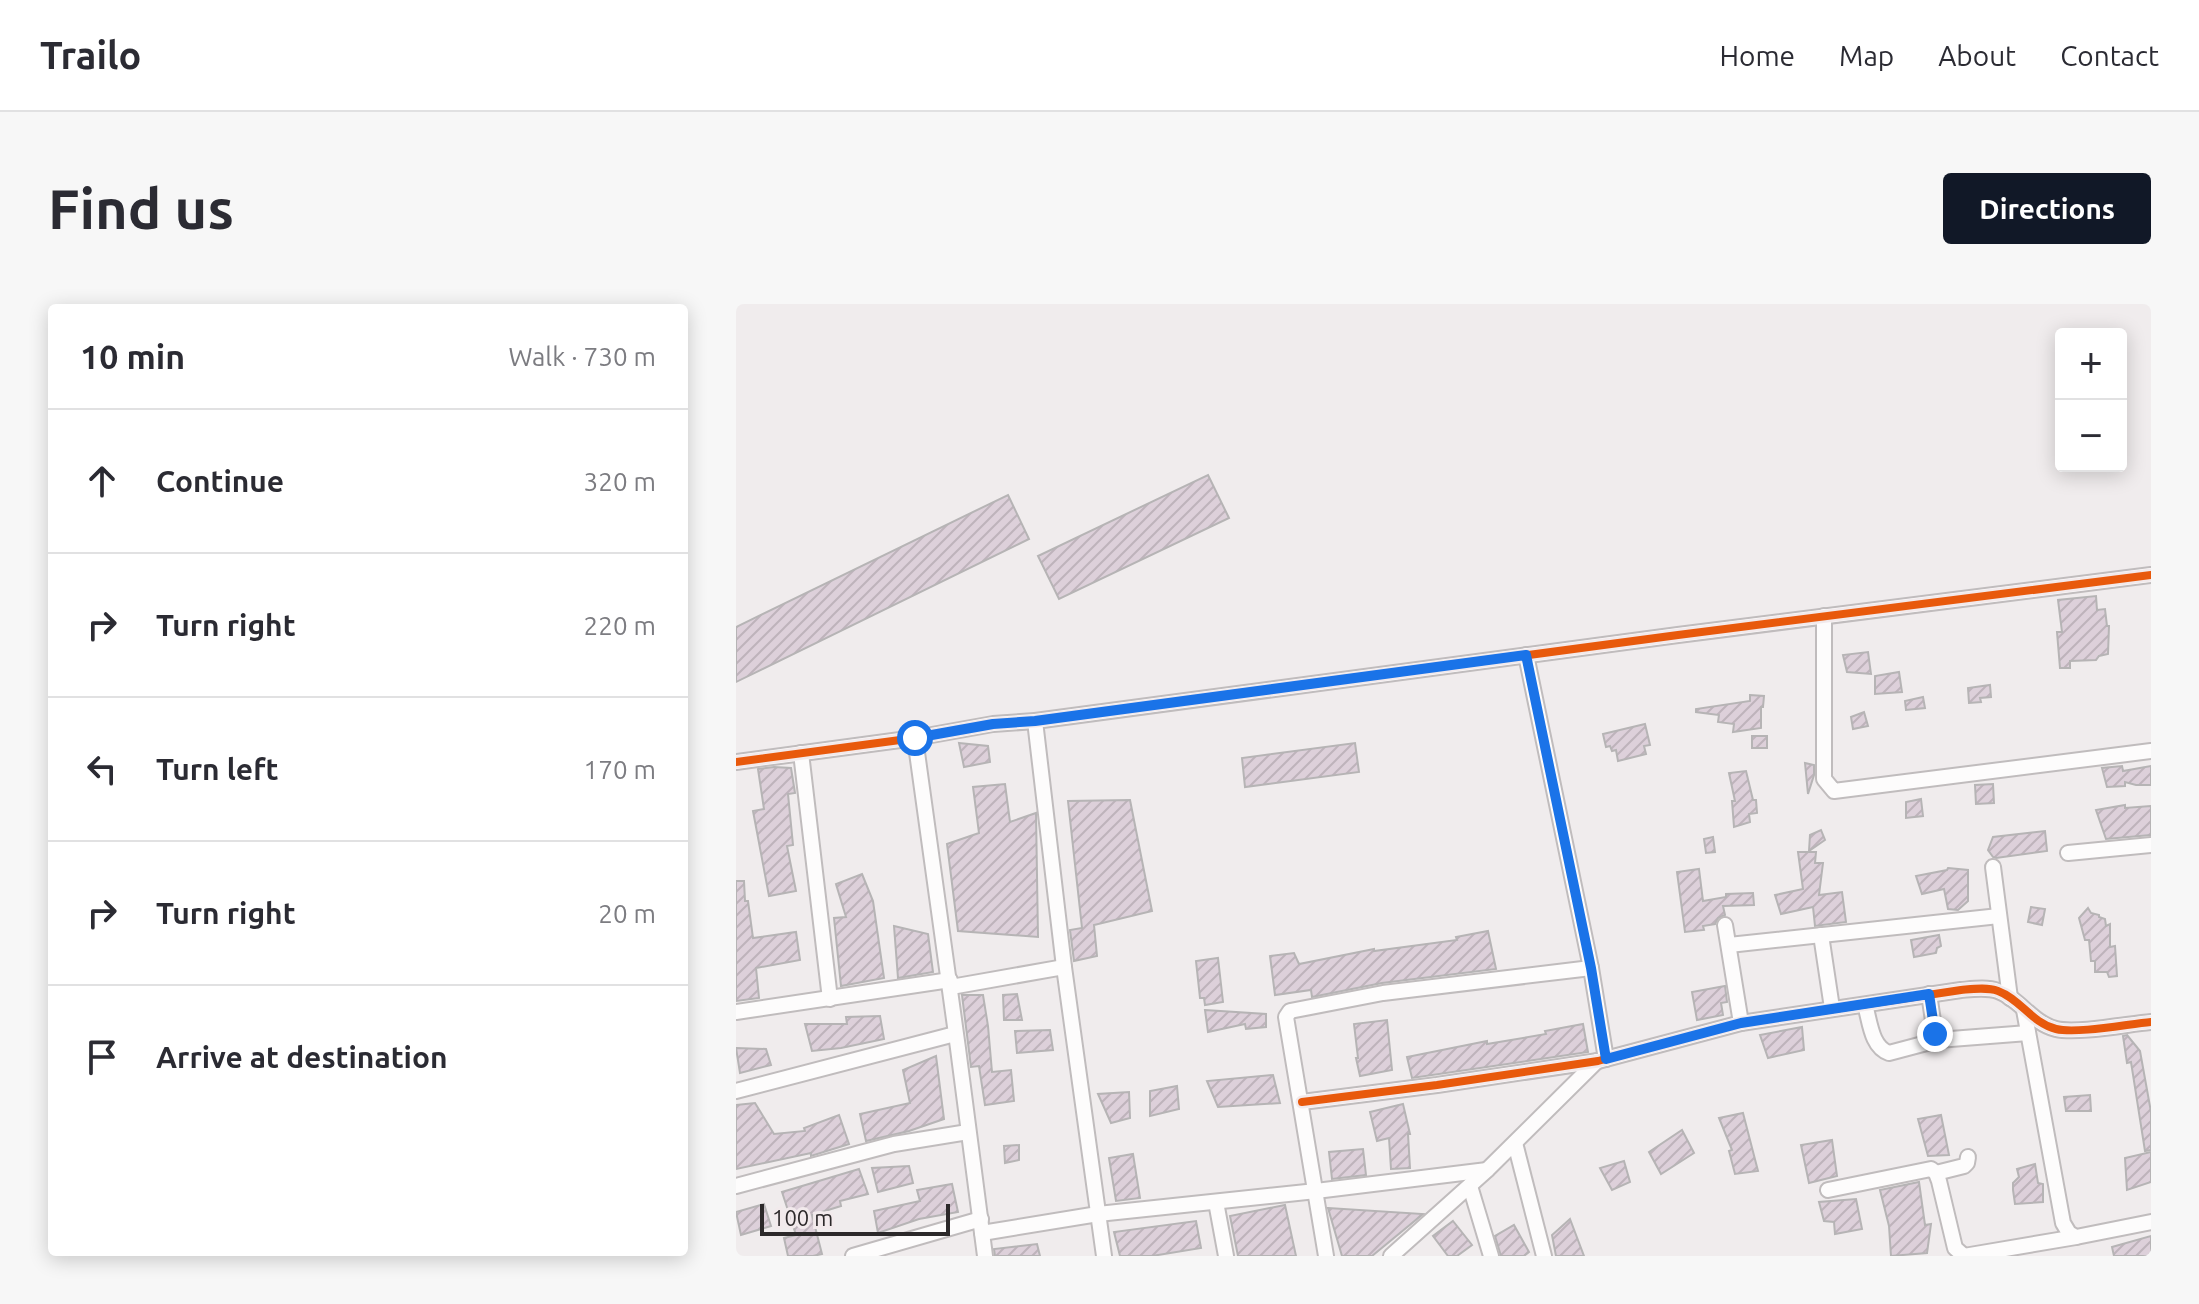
<!DOCTYPE html>
<meta charset="utf-8">
<style>
body{margin:0;font-family:Ubuntu,sans-serif;background:#f7f7f7;color:#2b2b33}
.controls{position:absolute;right:24px;top:24px;display:grid;overflow:hidden;border-radius:8px;box-shadow:0 4px 20px #0003}
.controls button{width:72px;height:72px;display:grid;place-items:center;padding:0;border:0;border-bottom:2px solid #e1e1e2;background:#fff;color:#2b2b33;font:40px sans-serif}
.scale{position:absolute;left:24px;bottom:20px;width:190px;box-sizing:border-box;padding-left:8px;border:4px solid #2c292a;border-top:0;font-size:22px;line-height:28px;white-space:nowrap;color:#2c292a;-webkit-text-stroke:6px #f2eaec;paint-order:stroke}
.stop{position:absolute;width:24px;height:24px;margin:-18px;border:6px solid #1a73e8;border-radius:50%;background:#fff}
.stop.end{background:#1a73e8;border-color:#fff;box-shadow:0 2px 8px #0008}
.list{margin:0;padding:0;list-style:none}
h2{display:flex;justify-content:space-between;align-items:center;height:104px;margin:0;padding:0 32px;font-size:34px}
h2 small{font-size:26px;font-weight:400;color:#7c7c81}
.list li{display:grid;grid-template-columns:52px 1fr auto;gap:24px;align-items:center;box-sizing:border-box;height:144px;padding:0 32px;border-top:2px solid #e1e1e2}
.list b{display:block;font-size:30px;white-space:nowrap}
.list em{font-size:26px;font-style:normal;color:#7c7c81}
.icon{flex:none;width:44px;height:44px;fill:none;stroke:currentColor;stroke-width:2;stroke-linecap:round;stroke-linejoin:round}
.map{position:relative;flex:none;width:1415px;height:952px;overflow:hidden;border-radius:8px}
header{display:flex;align-items:center;gap:48px;box-sizing:border-box;height:112px;padding:0 40px;background:#fff;border-bottom:2px solid #e1e1e2}
header strong{font-size:38px}
nav{display:flex;gap:44px;margin-inline-start:auto;font-size:28px}
.intro{display:flex;align-items:center;justify-content:space-between;box-sizing:border-box;height:192px;padding:0 48px}
h1{margin:0;font-size:56px}
.button{padding:20px 36px;border-radius:8px;background:#111827;color:#fff;font-size:28px;font-weight:700}
main{display:flex;gap:48px;padding:0 48px}
aside{flex:1;background:#fff;border-radius:8px;box-shadow:0 4px 20px #0003}
.map>svg:first-child{display:block}
.building{fill:url(#building-hatch);stroke:#b6b4b5;stroke-width:2}
.lines{fill:none;stroke-linecap:round;stroke-linejoin:round}
.minor-casing{stroke:#c0bcbd;stroke-width:18}
.minor{stroke:#fdfcfc;stroke-width:14}
.cycleway-casing{stroke:#f2eaec;stroke-width:13}
.cycleway{stroke:#e8590c;stroke-width:8}
.route{stroke:#1a73e8;stroke-width:10}
</style>
<header>
<strong>Trailo</strong>
<nav><a>Home</a><a>Map</a><a>About</a><a>Contact</a></nav>
</header>
<div class="intro"><h1>Find us</h1><a class="button">Directions</a></div>
<main>
<aside>
<h2>10 min<small>Walk · 730 m</small></h2>
<ul class="list">
<li><svg class="icon" aria-label="ahead" viewBox="0 0 24 24"><path d="M12 20V5M6 11l6-6 6 6"/></svg><div><b>Continue</b></div><em>320 m</em></li>
<li><svg class="icon" aria-label="right" viewBox="0 0 24 24"><path d="M7 20v-9h11M14 6l5 5-5 5"/></svg><div><b>Turn right</b></div><em>220 m</em></li>
<li><svg class="icon" aria-label="left" viewBox="0 0 24 24"><path d="M17 20v-9H6M10 6l-5 5 5 5"/></svg><div><b>Turn left</b></div><em>170 m</em></li>
<li><svg class="icon" aria-label="right" viewBox="0 0 24 24"><path d="M7 20v-9h11M14 6l5 5-5 5"/></svg><div><b>Turn right</b></div><em>20 m</em></li>
<li><svg class="icon" aria-label="arrive" viewBox="0 0 24 24"><path d="M6 21V4h12l-3 4 3 4H6"/></svg><div><b>Arrive at destination</b></div></li>
</ul>
</aside>
<div class="map">
<svg width="1415" height="952" viewBox="0 0 1415 952">
<defs>
<pattern id="building-hatch" width="6" height="6" patternUnits="userSpaceOnUse" patternTransform="scale(2)"><rect width="6" height="6" fill="#ddd0da"/><path d="M-1 1l2-2M0 6l6-6M5 7l2-2" fill="none" stroke="#beb3bb"/></pattern>
</defs>
<rect width="100%" height="100%" fill="#f0eced"/>
<!-- building -->
<g class="building">
<path d="M472,171l21,43 -170,81 -21,-43z"/>
<path d="M272,191l21,44 -293,143v-55z"/>
<path d="M1360,292l1,14 8,-1 2,17h2l-1,28 -9,2 -3,4 -26,1v7h-10l-3,-36h5l-4,-32z"/>
<path d="M1132,348l3,22 -24,-2 -4,-17z"/>
<path d="M1163,368l3,20 -27,2v-18z"/>
<path d="M1254,381l1,12 -11,1 1,4 -12,1 -1,-15z"/>
<path d="M1014,391l14,1 -1,11h-2v21l-28,4 1,-8 -16,-2 1,-7 -23,-3v-3l54,-8z"/>
<path d="M1187,393l2,11 -19,2 -1,-9z"/>
<path d="M1128,408l4,14 -15,3 -2,-12z"/>
<path d="M909,420l5,21 -6,1 2,8 -28,7 -2,-11 -4,1 -2,-5 -4,1 -3,-13z"/>
<rect x="1016" y="432" width="15" height="12"/>
<path d="M223,439l29,3 2,16 -26,5z"/>
<path d="M619,439l4,29 -114,15 -3,-29z"/>
<path d="M1069,459l9,2v10l-6,19z"/>
<path d="M1386,462l1,5 28,-5v19h-15l-11,-3v4l-18,1 -5,-19z"/>
<path d="M38,463l17,1 4,25 -7,1 5,51 -6,1 9,45 -27,5 -16,-85 11,-2 -6,-40z"/>
<path d="M1010,467l7,29h3l1,13 -8,1 1,8 -16,5 -2,-26h3l-6,-28z"/>
<path d="M269,480l5,38 26,-9 2,124 -80,-6 -11,-87 32,-11 -6,-46z"/>
<path d="M1257,480l1,19 -18,1 -1,-19z"/>
<path d="M1185,495l2,17 -17,2v-16z"/>
<path d="M394,496l22,111 -58,14 3,31 -23,5 -4,-31 12,-2 -14,-127z"/>
<path d="M1389,501v3l26,-2v29l-45,4 -10,-29z"/>
<path d="M1085,526l4,10 -16,11 1,-16z"/>
<path d="M1309,527l2,20 -51,7 -3,-1 -5,-7 5,-13z"/>
<path d="M977,533l2,15 -9,1 -2,-14z"/>
<path d="M1062,548h18l-1,11h8l-4,32 23,-3 4,30 -31,4 -2,-19 -32,7 -6,-19 28,-6z"/>
<path d="M1212,564l20,2v31l-10,9 -10,-1 -4,-20 -22,5 -6,-18 31,-6z"/>
<path d="M963,565l4,32 23,-4v-3l27,-1 1,12 -31,1 2,9 -7,3 -3,6 -12,2 1,4 -19,2 -8,-60z"/>
<path d="M126,570l11,27 11,77 -43,8 -7,-68 12,-1 -10,-33z"/>
<path d="M0,577h8l1,20h3l5,37 43,-6 4,28 -44,8 3,30 -23,3z"/>
<path d="M1295,603l14,2 -3,16 -14,-3z"/>
<path d="M1352,604l3,5 8,2v2l6,2 1,7 4,-2v23l5,-1 2,30 -8,1 -2,-5h-12v-11h-4l-2,-21h-4l-6,-22z"/>
<path d="M158,622l34,8 5,38 -35,6z"/>
<path d="M752,627l8,38 -114,14 -70,14 -1,-7 -36,5 -5,-39 24,-3 5,11 75,-15v2l83,-11 -1,-3z"/>
<path d="M1203,631l2,11 -4,2 -1,5 -22,4 -3,-17z"/>
<path d="M482,654l5,44 -18,3 -1,-7h-4l-4,-37z"/>
<path d="M989,682l2,16 -6,1 2,12 -26,5 -5,-28z"/>
<path d="M281,690l5,26h-18l-1,-25z"/>
<path d="M226,691h21l5,31 4,46 19,-2 3,31 -29,4 -6,-39 -8,1z"/>
<path d="M469,706l61,4v13l-20,2 -1,-5 -37,8z"/>
<path d="M144,712l4,23 -43,9 -29,3 -7,-27h42l-1,-7z"/>
<path d="M651,716l5,50 -32,6 -4,-18h2l-4,-34z"/>
<path d="M847,720l5,28 -176,26 -5,-21 80,-16v3l59,-10 -1,-3z"/>
<path d="M1066,723l2,23 -36,8 -8,-23z"/>
<path d="M314,726l3,20 -36,3 -2,-22z"/>
<path d="M1391,731l13,16 11,61v38l-6,1 -14,-89 -4,1 -4,-27z"/>
<path d="M0,744l30,1 5,16 -31,8z"/>
<path d="M200,752l8,63 -35,12 -43,10 -6,-27 50,-11 -7,-33z"/>
<path d="M537,771l7,28 -62,4 -11,-26z"/>
<path d="M441,782l2,23 -29,7v-25z"/>
<path d="M393,788l1,26 -19,5 -13,-29z"/>
<path d="M1354,791l1,16h-25l-2,-14z"/>
<path d="M19,799l19,31 31,-3 -1,-3 35,-13 10,29 -38,12v-3l-75,16v-64z"/>
<path d="M667,800l7,30h-2l2,34 -19,1 -2,-31 -12,3 -7,-29z"/>
<path d="M1007,809l15,58 -23,3 -6,-23 3,-1 -13,-32z"/>
<path d="M1205,811l8,40 -21,1 -10,-37z"/>
<path d="M946,826l12,23 -33,21 -12,-22z"/>
<path d="M1096,836l5,36 -28,7 -8,-38z"/>
<path d="M283,841v15l-14,3 -1,-17z"/>
<path d="M627,845l3,26 -34,4 -3,-27z"/>
<path d="M1415,848v30l-24,8 -2,-32z"/>
<path d="M397,850l7,44 -24,3 -7,-43z"/>
<path d="M888,857l6,21 -18,8 -12,-22z"/>
<path d="M1299,860l3,19 5,1v18l-28,2 -2,-14v-7l6,-6 -2,-8z"/>
<path d="M173,862l4,17 -35,9 -6,-24z"/>
<path d="M123,865l9,25 -28,7 1,5 -29,9 10,39 -9,2h-25l-4,-18 12,-3 -14,-43z"/>
<path d="M1183,878l6,43 6,-1 -4,29 -36,3 -2,-30 -9,-36z"/>
<path d="M216,880l6,28 -39,7 -41,14 -4,-22 46,-10 -3,-11z"/>
<path d="M1120,895l6,30 -27,5 -1,-12 -10,-1 -5,-19z"/>
<path d="M28,900l7,22 -30,9 -5,-23z"/>
<path d="M549,901l11,51h-58l-8,-40z"/>
<path d="M592,904l95,6 -51,42h-30z"/>
<path d="M834,915l14,37h-28l-4,-21z"/>
<path d="M460,917l5,27 -49,8h-32l-6,-24z"/>
<path d="M717,917l19,24 -15,11h-9l-15,-20z"/>
<path d="M778,921l15,27 -5,4h-23l-6,-20z"/>
<path d="M1415,932v20h-37l-2,-9z"/>
<path d="M301,940l3,12h-45l-1,-7z"/>
</g>
<g class="lines">
<!-- minor casing -->
<g class="minor-casing">
<g id="minor">
<path d="M1088,312v163l10,12 317,-40"/>
<path d="M790,351l65,313 15,91"/>
<path d="M299,417l29,246 40,289"/>
<path d="M179,434c25,173 48,345 70,518"/>
<path d="M65,449l29,246"/>
<path d="M0,458l179,-24 78,-14 42,-3 643,-86 473,-60"/>
<path d="M1332,549l83,-8"/>
<path d="M1257,563l17,131"/>
<path d="M989,621l16,98"/>
<path d="M1085,631l11,73"/>
<path d="M993,641l270,-29"/>
<path d="M215,683l113,-20"/>
<path d="M1193,690l6,40 3,6 90,-7"/>
<path d="M1129,701c5,16 6,42 24,48l49,-13"/>
<path d="M1288,706l39,213 6,10 7,4 75,-15"/>
<path d="M0,708l214,-32"/>
<path d="M0,787l219,-57"/>
<path d="M566,798l135,-17 161,-24 143,-38 220,-33c12,-1 26,-3 37,1 22,8 34,32 58,38 21,5 72,-5 95,-7"/>
<path d="M779,839l29,113"/>
<path d="M1200,869l28,-7 3,-3 1,-6"/>
<path d="M0,882l158,-42 74,-12"/>
<path d="M734,882l21,70"/>
<path d="M1092,886l103,-21 5,4 3,8 16,67 9,8"/>
<path d="M480,898l10,54"/>
<path d="M246,929l116,-19 218,-23 171,-21"/>
<path d="M117,952l128,-37"/>
<path d="M590,952l-40,-239 4,-6 93,-18 208,-25"/>
<path d="M655,952l96,-86 110,-109"/>
<path d="M1228,952l112,-19"/>
</g>
</g>
<!-- minor -->
<use href="#minor" class="minor"/>
<!-- cycleway casing -->
<g class="cycleway-casing">
<g id="cycleway">
<path d="M0,458l179,-24 78,-14 42,-3 643,-86 473,-60"/>
<path d="M566,798l135,-17 161,-24 143,-38 220,-33c12,-1 26,-3 37,1 22,8 34,32 58,38 21,5 72,-5 95,-7"/>
</g>
</g>
<!-- cycleway -->
<use href="#cycleway" class="cycleway"/>
</g>
<g class="lines">
<!-- route -->
<path class="route" d="M179,434l78,-14 42,-3 491,-66 65,313 15,91 135,-36 188,-29 6,40"/>
</g>
</svg>
<div class="controls">
<button>+</button>
<button>−</button>
</div>
<div class="scale">100 m</div>
<div class="stop" style="left:179px;top:434px"></div>
<div class="stop end" style="left:1199px;top:730px"></div>
</div>
</main>
